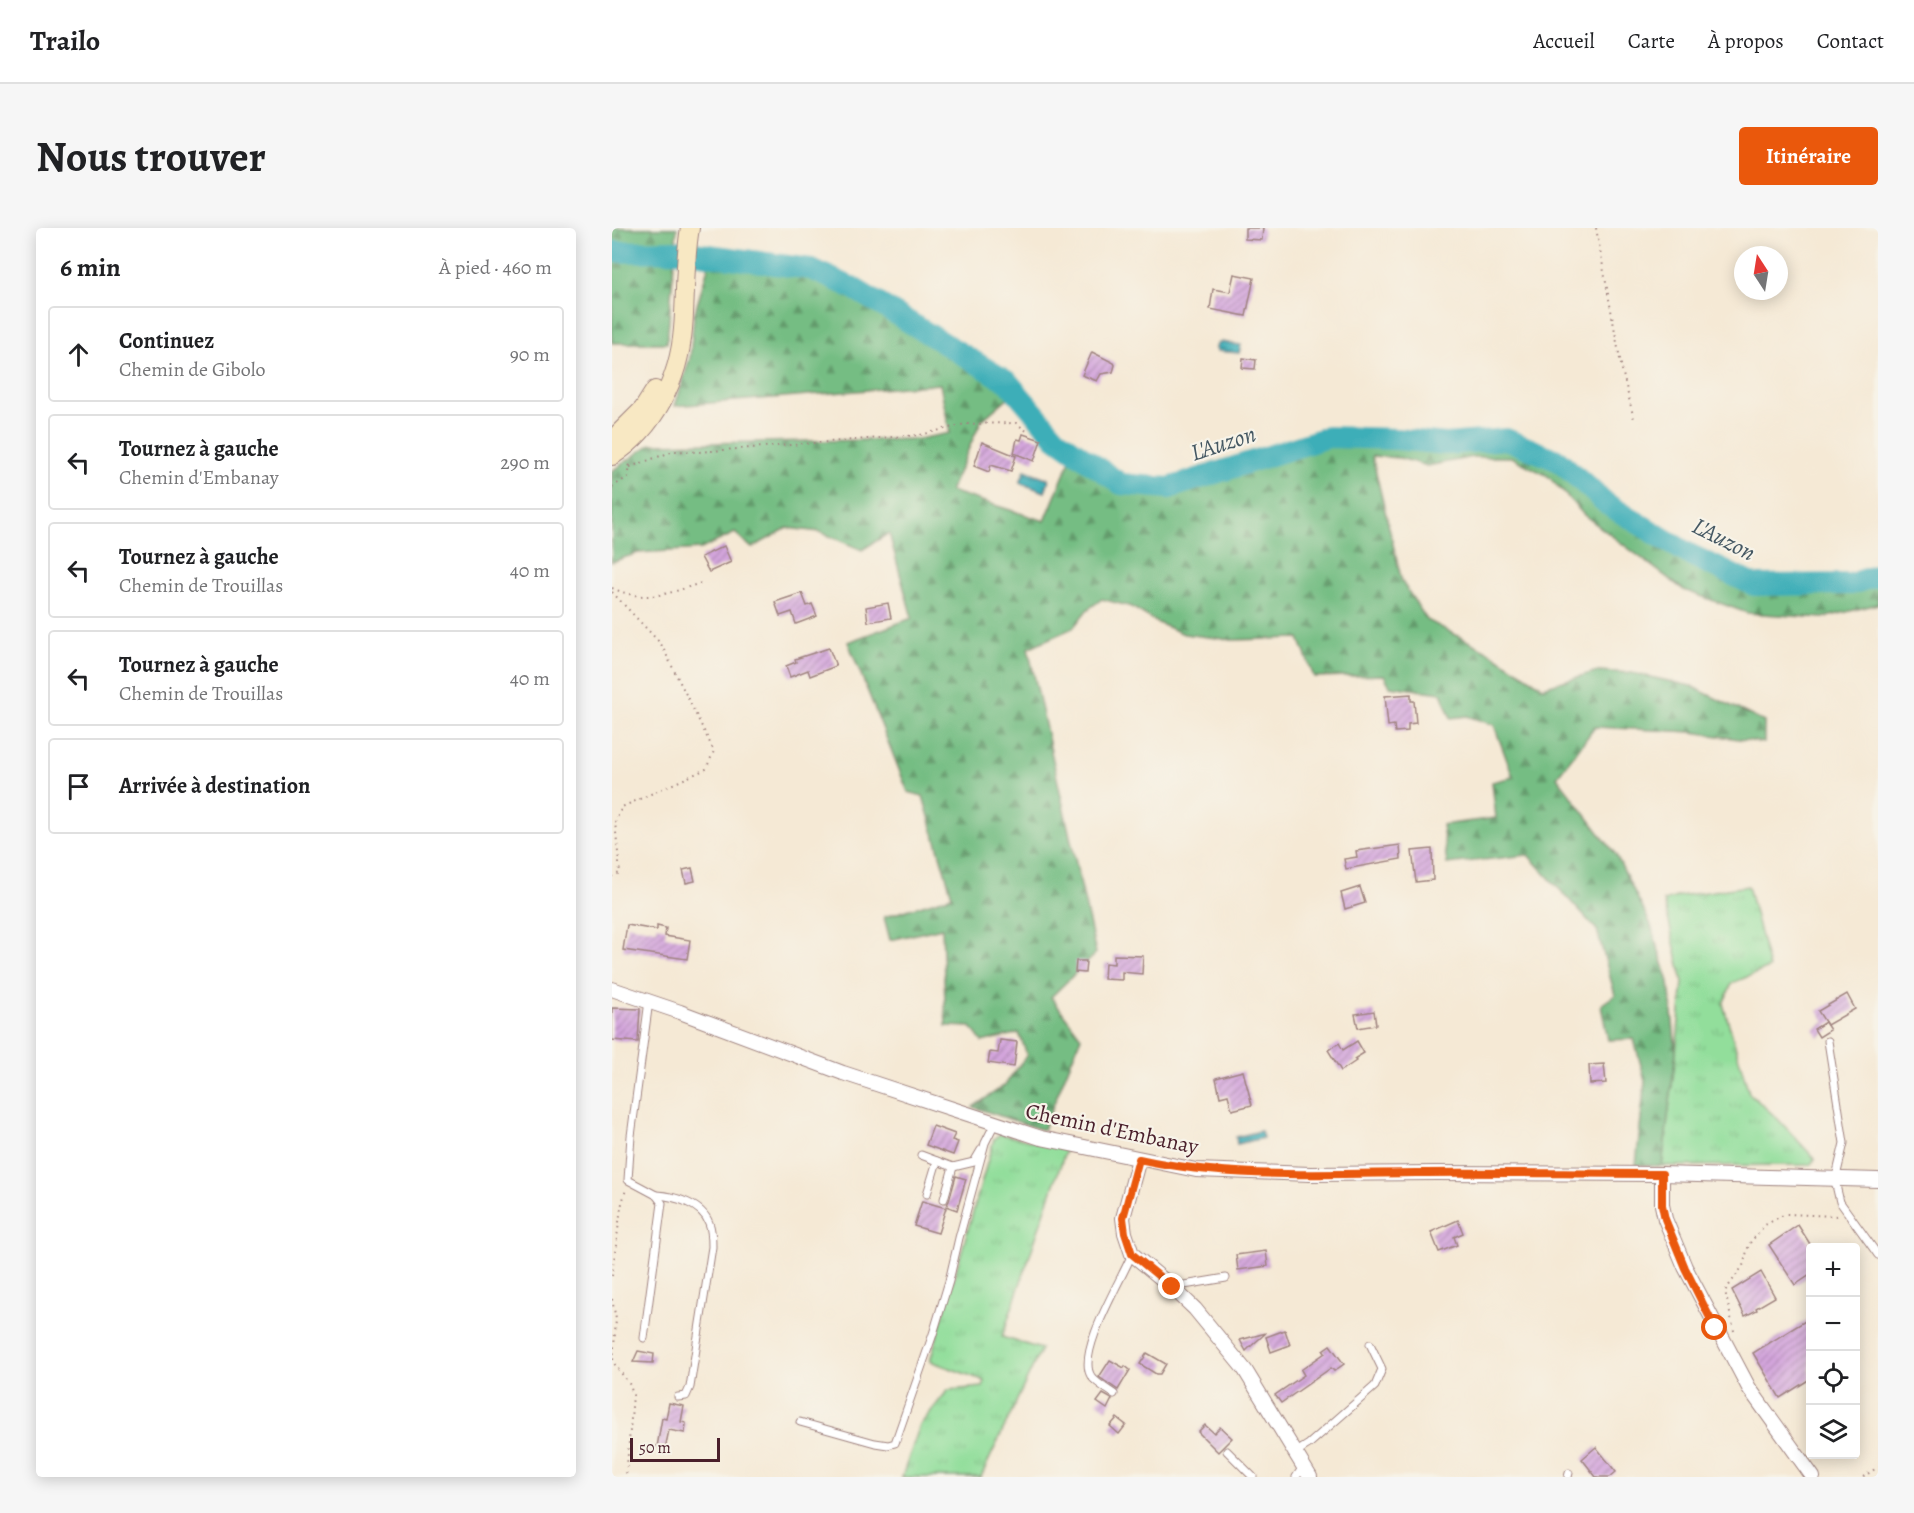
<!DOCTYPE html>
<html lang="fr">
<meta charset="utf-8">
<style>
body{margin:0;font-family:Alegreya,serif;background:#f6f6f6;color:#202124}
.controls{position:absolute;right:18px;bottom:18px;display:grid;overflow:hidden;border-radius:6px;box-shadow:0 3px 15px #0003}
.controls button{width:54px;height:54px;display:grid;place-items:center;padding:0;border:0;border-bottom:2px solid #e0e0e0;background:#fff;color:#202124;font:30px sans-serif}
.compass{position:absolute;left:1122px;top:18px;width:54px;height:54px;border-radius:50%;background:#fff;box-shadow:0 3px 15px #0003;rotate:348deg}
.scale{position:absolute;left:18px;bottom:15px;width:90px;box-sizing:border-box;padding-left:6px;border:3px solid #4a1f2b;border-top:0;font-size:16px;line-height:21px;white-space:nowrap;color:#4a1f2b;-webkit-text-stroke:4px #f7f3e8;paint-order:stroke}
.stop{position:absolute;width:18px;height:18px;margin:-14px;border:4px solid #ea580c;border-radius:50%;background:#fff}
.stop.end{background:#ea580c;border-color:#fff;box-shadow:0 2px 6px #0008}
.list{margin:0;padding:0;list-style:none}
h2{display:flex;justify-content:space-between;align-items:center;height:78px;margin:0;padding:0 24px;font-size:26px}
h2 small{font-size:20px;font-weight:400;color:#757577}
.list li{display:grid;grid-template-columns:39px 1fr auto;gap:18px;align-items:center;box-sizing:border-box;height:96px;margin:0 12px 12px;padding:0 12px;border:2px solid #e0e0e0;border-radius:6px}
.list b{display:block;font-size:22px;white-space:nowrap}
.list p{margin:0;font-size:20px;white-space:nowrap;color:#757577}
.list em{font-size:20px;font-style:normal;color:#757577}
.icon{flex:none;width:33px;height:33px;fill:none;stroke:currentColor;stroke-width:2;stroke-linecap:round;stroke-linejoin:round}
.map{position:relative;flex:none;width:1266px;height:1249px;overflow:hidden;border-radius:6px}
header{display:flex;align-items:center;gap:36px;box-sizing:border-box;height:84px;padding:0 30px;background:#fff;border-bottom:2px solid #e0e0e0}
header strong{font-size:28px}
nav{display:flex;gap:33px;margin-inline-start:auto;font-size:21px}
.intro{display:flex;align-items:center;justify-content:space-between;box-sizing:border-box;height:144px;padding:0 36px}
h1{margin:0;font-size:42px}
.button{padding:15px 27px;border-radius:6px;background:#ea580c;color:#fff;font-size:21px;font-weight:700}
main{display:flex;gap:36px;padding:0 36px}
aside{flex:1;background:#fff;border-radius:6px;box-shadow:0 3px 15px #0003}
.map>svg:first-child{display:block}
.grass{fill:url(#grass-tufts);stroke:#6e7e63;stroke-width:1.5}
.forest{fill:url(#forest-firs);stroke:#606e57;stroke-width:1.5}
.water{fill:url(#water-ripples);stroke:#446672;stroke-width:1.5}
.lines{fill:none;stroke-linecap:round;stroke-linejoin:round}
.river{stroke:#3daeb8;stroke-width:22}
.building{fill:url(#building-hatch)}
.lane-casing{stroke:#a08480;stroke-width:9}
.street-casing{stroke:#a08480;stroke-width:16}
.secondary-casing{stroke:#a08480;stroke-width:20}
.path{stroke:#a08480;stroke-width:2;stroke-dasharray:1.5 4.5;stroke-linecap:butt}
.lane{stroke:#fff;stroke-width:7}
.street{stroke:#fff;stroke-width:14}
.secondary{stroke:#f8e8c3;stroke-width:18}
.route{stroke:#ea580c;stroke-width:8}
.labels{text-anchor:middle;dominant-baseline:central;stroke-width:4.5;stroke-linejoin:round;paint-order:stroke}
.street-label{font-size:22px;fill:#4a1f2b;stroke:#f7f3e8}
.water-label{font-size:24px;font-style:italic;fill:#455863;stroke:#f7f3e8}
</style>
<header>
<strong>Trailo</strong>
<nav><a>Accueil</a><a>Carte</a><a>À propos</a><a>Contact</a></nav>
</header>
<div class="intro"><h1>Nous trouver</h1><a class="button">Itinéraire</a></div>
<main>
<aside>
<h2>6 min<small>À pied · 460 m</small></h2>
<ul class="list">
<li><svg class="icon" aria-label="ahead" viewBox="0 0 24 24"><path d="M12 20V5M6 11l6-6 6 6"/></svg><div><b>Continuez</b><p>Chemin de Gibolo</p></div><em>90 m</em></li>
<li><svg class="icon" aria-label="left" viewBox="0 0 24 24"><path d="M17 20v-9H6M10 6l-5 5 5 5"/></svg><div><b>Tournez à gauche</b><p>Chemin d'Embanay</p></div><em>290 m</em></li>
<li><svg class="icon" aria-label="left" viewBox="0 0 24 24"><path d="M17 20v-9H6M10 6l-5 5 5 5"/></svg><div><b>Tournez à gauche</b><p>Chemin de Trouillas</p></div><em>40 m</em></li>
<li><svg class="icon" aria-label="left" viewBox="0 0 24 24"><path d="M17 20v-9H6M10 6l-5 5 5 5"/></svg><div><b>Tournez à gauche</b><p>Chemin de Trouillas</p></div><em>40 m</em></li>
<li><svg class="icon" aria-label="arrive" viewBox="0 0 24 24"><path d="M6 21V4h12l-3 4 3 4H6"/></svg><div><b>Arrivée à destination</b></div></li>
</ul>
</aside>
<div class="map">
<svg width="1266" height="1249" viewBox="0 0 1266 1249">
<defs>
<pattern id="grass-tufts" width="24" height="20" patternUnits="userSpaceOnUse" patternTransform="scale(1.5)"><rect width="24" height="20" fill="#92de9b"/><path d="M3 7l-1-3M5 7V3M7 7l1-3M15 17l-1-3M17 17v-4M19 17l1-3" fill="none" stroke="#7fbe86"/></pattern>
<pattern id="forest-firs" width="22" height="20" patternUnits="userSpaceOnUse" patternTransform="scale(1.5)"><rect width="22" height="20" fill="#75bd83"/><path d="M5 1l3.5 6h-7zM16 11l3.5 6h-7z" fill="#62996b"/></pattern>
<pattern id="water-ripples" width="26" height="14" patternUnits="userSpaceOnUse" patternTransform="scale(1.5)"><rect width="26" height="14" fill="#3daeb8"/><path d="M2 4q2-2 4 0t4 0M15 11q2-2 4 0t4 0" fill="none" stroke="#358d96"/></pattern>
<pattern id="building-hatch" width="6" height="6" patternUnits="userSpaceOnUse" patternTransform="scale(1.5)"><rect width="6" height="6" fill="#d4a6dd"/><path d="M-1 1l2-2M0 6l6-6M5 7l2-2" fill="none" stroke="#ae87b3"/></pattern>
</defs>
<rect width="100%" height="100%" fill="#f7f3e8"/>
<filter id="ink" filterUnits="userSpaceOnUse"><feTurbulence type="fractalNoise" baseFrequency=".0167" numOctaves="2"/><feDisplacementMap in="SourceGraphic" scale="12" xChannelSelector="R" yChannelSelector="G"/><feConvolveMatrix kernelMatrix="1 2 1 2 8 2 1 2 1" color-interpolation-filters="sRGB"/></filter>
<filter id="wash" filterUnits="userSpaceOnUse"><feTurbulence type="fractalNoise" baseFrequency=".008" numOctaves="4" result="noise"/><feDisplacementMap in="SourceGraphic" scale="24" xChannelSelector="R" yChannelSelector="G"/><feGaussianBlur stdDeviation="1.35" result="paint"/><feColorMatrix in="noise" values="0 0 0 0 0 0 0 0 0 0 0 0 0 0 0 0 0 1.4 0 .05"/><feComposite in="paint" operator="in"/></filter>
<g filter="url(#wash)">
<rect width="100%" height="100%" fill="#f5e9d5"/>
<!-- grass -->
<g class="grass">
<path d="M1136,658l21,82 -37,15 -9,21 26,89 28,25 38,41 -5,6 -148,1 14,-114 7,-70 -19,-81 16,-5z"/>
<path d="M388,906l66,15 -64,188 39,12 -60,128h-79l18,-52 28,-35 35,-3 2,-6 -55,-20 64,-222z"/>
</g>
<!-- forest -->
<g class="forest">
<path d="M0,0h65l-10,115h-55z"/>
<path d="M97,36l98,13 67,31 132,79 5,8 -30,26 -31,70 95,30 25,-61 51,31 48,3 162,-53 114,7 61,-2 49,20 51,43 83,49 65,31h99l25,-9v24l-55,14 -76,-5 -63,-23 -100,-75 -36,-39 -37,-19h-38l-46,9 -27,-8 -28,-2 30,126 25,38 62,32 54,35 55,-16 34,2 59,13 73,36v21l-72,-11 -97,-5 -38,50 59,78 34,68 19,59 7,70 -14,114 -26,-1 9,-84 -11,-42 -26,1 -7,-35 14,-10 -18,-65 -69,-75 -81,9 -5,-39 54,-7 -4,-36 21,-5 -19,-52 -27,-9 -16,2 -10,-25 -51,-7 -6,-11 -70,2 -15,-39 -67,2 -48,-6 -26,-11 -26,-16 -30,-8 -15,11 -14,18 -45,20 68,305 -45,44 30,40 -38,93 -70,-23 32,-22 22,-30 -8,-22 -37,9 -11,-15 -25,-1 -4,-98 -52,12 -6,-23 68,-21 -29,-100 -15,-4 -60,-150 64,-24 -23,-85 -27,17 -42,-18 -33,-4 -35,20 -17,-15 -34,16 -63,4 -26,9v-91l39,-27 267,-5 32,-6 -10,-49 -265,22 15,-48 4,-43z"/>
</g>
<!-- water -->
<g class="water">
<path d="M609,114l20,3 -2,8 -21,-2 -2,-3 1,-4z"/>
<path d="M413,242l24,9 -4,13 -25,-9z"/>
<path d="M649,903l2,7 -26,6 -1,-7z"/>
</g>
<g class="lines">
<!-- river -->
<path class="river" d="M0,24l67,-1 132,18 42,19 155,94 48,56 65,46 48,4 159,-51 69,2 49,5 60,-5 53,22 48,43 82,50 65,31 97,-1 27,-9"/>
</g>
<g id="blocks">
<!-- building -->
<g class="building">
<path d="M633,0h18l-1,12 -17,-1z"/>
<path d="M622,46l20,4 -8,38 -36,-7 3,-20 17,3z"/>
<path d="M480,124l22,11 1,2 -2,7 -12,2 -4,7 -15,-6z"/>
<path d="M631,130l13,2 -1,9 -13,-1z"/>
<path d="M411,206l18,6 -7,21 -20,-8 3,-14 4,1z"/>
<path d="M370,214l34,14 -5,15 -20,-6 -2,7 -15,-6z"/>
<path d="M112,318l7,16 -22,10 -8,-15z"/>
<path d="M190,365l5,13 5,-2 5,12 -21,8 -4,-12 -12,4 -5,-14z"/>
<path d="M276,375l3,15 -23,4 -2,-15z"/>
<path d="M217,420l7,18 -26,10 -2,-6 -18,7 -4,-11 10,-4 -1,-3z"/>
<path d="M799,466v7h3l2,22 -8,1v7l-13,1 -1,-7 -6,1 -3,-30z"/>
<path d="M788,617l1,14 -55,10 -2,-10 13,-2 -1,-6z"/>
<path d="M820,621l1,31 -17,2 -4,-31z"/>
<path d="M80,640l3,13 -9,2 -3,-13z"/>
<path d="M748,659l5,16 -20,6 -4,-16z"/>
<path d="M15,697l30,5v-4l9,2 -1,8 25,4 -3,19 -64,-9z"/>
<path d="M502,727l29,1 -1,18 -20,-2v8l-18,-1 1,-16 9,1z"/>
<path d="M464,733h10l-1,12 -10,-1z"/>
<path d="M1235,766l8,15 -28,16 -9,-14z"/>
<path d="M0,780l28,1 -2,33 -26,-2z"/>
<path d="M762,783l2,14 -18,3 -3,-14z"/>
<path d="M1213,794l5,8 -11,7 -5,-8z"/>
<path d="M388,812l17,2 -3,25 -26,-4 2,-11 8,1z"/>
<path d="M745,813l7,12 -10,6 2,2 -15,10 -13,-21 11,-7 4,7z"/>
<path d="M992,836l2,19 -16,1 -1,-19z"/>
<path d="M631,843l9,34 -20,5 -4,-15 -8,2 -4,-19z"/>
<path d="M321,898l22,8 -3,6 6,2 -5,13 -27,-10z"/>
<path d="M344,948l10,3 -9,31 -11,-4 3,-5z"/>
<path d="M310,973l24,7 -8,25 -24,-7z"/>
<path d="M846,992l5,13 -9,4 3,8 -18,7 -8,-20z"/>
<path d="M1186,997l12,19v31l-15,10 -26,-40z"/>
<path d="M654,1023l2,15 -30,4 -2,-15z"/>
<path d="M1149,1044l14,25 -19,11 1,2 -12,6 -13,-26z"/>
<path d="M1198,1090v61l-30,19 -27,-45z"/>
<path d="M673,1102l5,15 -19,7 -5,-15z"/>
<path d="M654,1105l-16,14 -4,4 -6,-11z"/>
<path d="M718,1117l14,19 -10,7 -3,-3 -50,35 -6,-8 29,-20 -3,-5 24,-17 -2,-3z"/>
<path d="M26,1123l16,3 -1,9 -20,-1z"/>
<path d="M535,1125l19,11 -6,10h-4l-16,-10z"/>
<path d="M498,1132l14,8 1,-2 5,4 -12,20 -19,-13z"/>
<path d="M491,1166l9,5 -5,10 -10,-7z"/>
<path d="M57,1175l15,3 -3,16 5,1 -1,10 -16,-3 -4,19 -8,-2 5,-29 4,1z"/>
<path d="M505,1190l9,7 -7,9 -9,-8z"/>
<path d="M593,1197l9,8 6,-6 12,11 -14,14 -20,-20z"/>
<path d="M984,1219l20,25 -6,5h-14l-14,-18z"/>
</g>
</g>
</g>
<g filter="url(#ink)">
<use href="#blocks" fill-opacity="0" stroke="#a08480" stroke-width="1.5"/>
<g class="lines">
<!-- lane casing -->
<g class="lane-casing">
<g id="lane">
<path d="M1216,813l16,102 -9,38 5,21 38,53"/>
<path d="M309,927l32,12 21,-5 7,-12"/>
<path d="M315,966l10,-33"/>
<path d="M44,967c19,1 46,9 53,28 3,7 3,16 3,24l-22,140 -4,9 -8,1"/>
<path d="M332,971l9,-32"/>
<path d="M560,1059l54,-9"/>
<path d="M32,1110l18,-135 -6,-8 -28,-15 3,-44 18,-135"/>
<path d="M502,1166c-7,-5 -18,-11 -23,-18 -15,-23 31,-97 41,-122"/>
<path d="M188,1194l75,21 13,2 7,-2 38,-109 16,-53 10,-43 26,-95 10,-20"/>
<path d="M615,1223l26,26"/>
<path d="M683,1225l14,-9 66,-58 7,-17 -12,-25"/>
<path d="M684,1249l7,-10"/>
<path d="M956,1249l1,-4"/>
</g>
</g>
<!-- street casing -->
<g class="street-casing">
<g id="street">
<path d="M0,761l68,23 163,61 198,65 155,32 114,4 126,-1 226,1 216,6"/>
<path d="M527,931l-16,59 2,15 7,21 40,33 23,22 50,61 65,107"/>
<path d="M1050,946v31l3,14 20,48 64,121 64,89"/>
</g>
</g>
<!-- secondary casing -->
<g class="secondary-casing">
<g id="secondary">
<path d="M0,212l31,-31 12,-19"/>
<path d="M0,228c43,-28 67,-77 71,-127 3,-34 1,-68 7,-101"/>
</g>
</g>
<!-- path -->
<g class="path">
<path d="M984,0l26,142 12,49"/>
<path d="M18,239l44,-16 24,1 222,-17 45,-11 51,-1 12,9"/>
<path d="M0,259l16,-10 2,-10 -2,-6"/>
<path d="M0,360c35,16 57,5 92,-6"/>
<path d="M0,364l49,52 53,107 -8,18 -84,38 -7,15 5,51 -8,3"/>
<path d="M0,1048l9,-69 5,-18"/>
<path d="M0,1071l4,20 -3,43 17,23 3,10 -7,82"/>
<path d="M1122,1103l-9,-40 18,-25 6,-22 16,-19 20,-11 54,2"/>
<path d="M1251,1249l15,-10"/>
</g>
<!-- lane -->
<use href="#lane" class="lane"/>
<!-- street -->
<use href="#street" class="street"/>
<!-- secondary -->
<use href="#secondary" class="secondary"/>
</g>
</g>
<g class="lines" filter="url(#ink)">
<!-- route -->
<path class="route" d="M560,1059l-40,-33 -7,-21 -2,-15 16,-59c90,20 185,15 277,14 82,-1 164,1 246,1v31l3,14 20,49 30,60"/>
</g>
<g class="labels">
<!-- street labels -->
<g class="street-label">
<text transform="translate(500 901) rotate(12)">Chemin d'Embanay</text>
</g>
<!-- water labels -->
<g class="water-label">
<text transform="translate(611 215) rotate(-18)">L'Auzon</text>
<text transform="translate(1112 311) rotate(27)">L'Auzon</text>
</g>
</g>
</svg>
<div class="controls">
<button>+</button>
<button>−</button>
<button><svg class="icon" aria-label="locate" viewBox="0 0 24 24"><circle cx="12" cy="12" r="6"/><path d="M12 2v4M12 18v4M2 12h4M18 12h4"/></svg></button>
<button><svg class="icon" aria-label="layers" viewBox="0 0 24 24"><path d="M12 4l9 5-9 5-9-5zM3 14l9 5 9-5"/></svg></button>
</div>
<svg class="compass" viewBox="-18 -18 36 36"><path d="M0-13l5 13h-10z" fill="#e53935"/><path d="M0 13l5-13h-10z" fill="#757577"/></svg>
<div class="scale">50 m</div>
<div class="stop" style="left:1103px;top:1100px"></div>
<div class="stop end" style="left:560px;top:1059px"></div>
</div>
</main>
